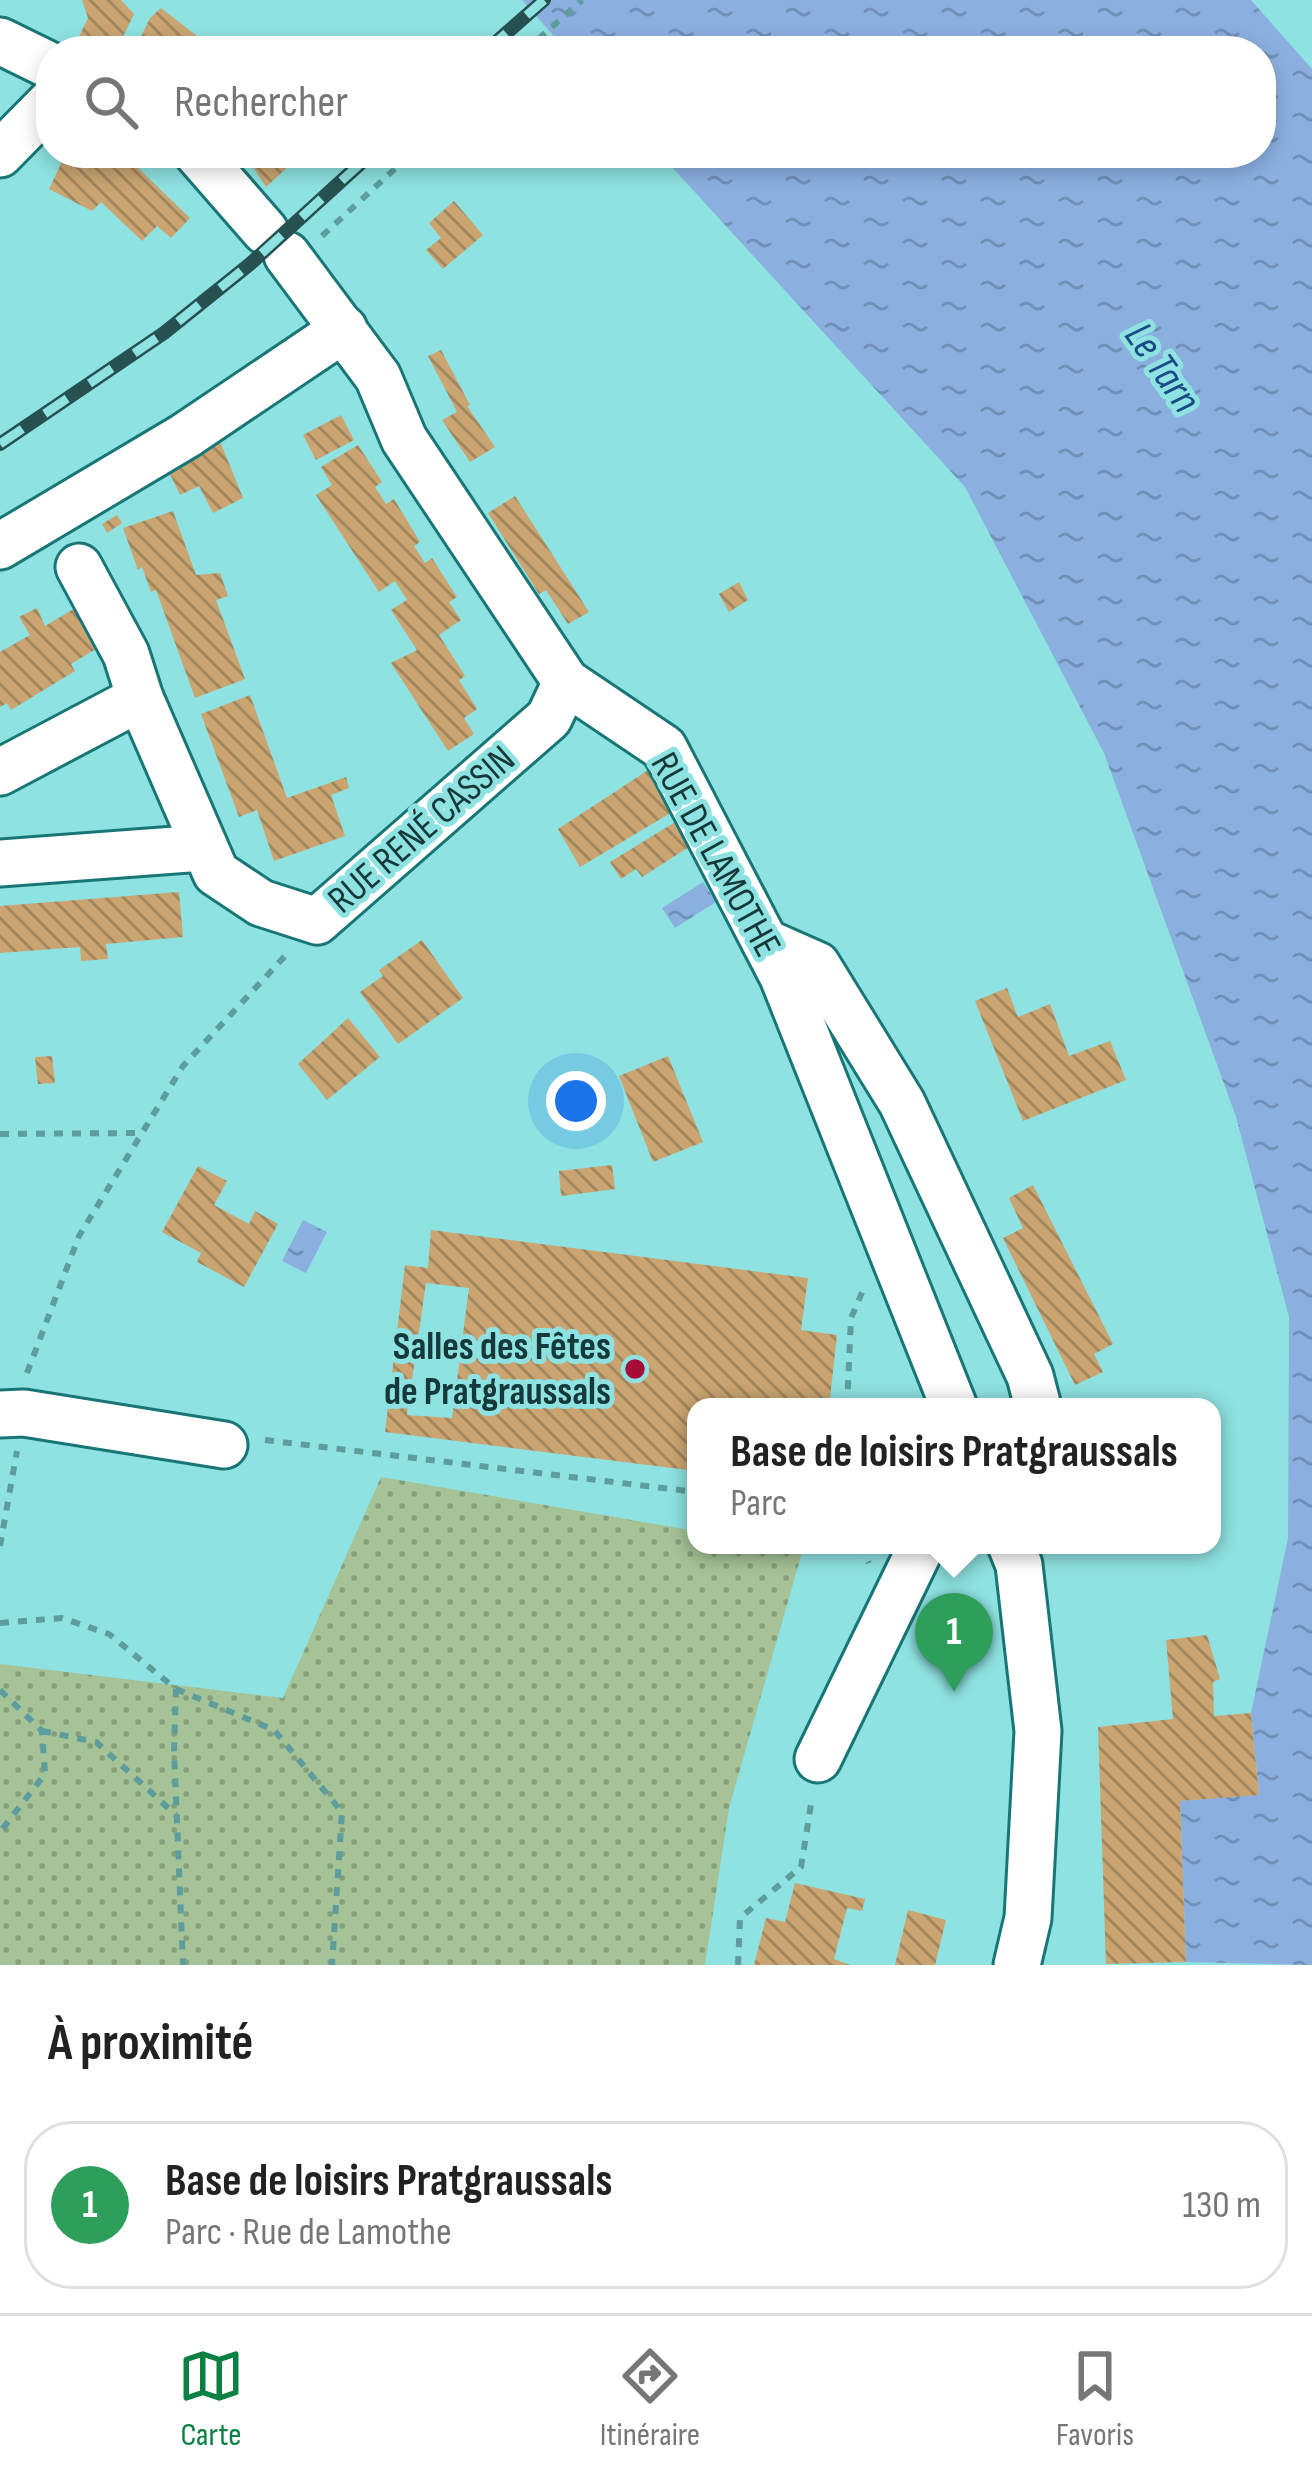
<!DOCTYPE html>
<html lang="fr">
<meta charset="utf-8">
<style>
body{margin:0;font-family:"Sofia Sans Condensed",sans-serif;background:#f6f6f6;color:#222}
.you{position:absolute;left:576px;top:1101px;width:42px;height:42px;margin:-30px;border:9px solid #fff;border-radius:50%;background:#1a73e8;box-shadow:0 0 0 18px #1a73e833}
.badge{display:grid;place-items:center;width:78px;height:78px;border-radius:50%;background:#0b8043;color:#fff;font-size:39px;font-weight:700}
.pin{position:absolute;translate:-50% -99px;filter:drop-shadow(0 3px 6px #0008)}
.pin::after{content:'';position:absolute;top:63px;width:42px;height:36px;background:inherit;clip-path:polygon(0 0,100% 0,50% 100%)}
.popup{position:absolute;left:687px;top:1398px;width:534px;height:156px;box-sizing:border-box;display:grid;place-content:center;border-radius:24px;background:#fff;filter:drop-shadow(0 3px 9px #0005);font-size:39px;white-space:nowrap;color:#767676}
.popup b{font-size:45px;color:#222}
.popup::after{content:'';position:absolute;left:50%;top:100%;margin-left:-24px;border:24px solid transparent;border-top-color:#fff}
.list{margin:0;padding:0;list-style:none}
h2{display:flex;justify-content:space-between;align-items:center;height:156px;margin:0;padding:0 48px;font-size:51px}
h2 small{font-size:39px;font-weight:400;color:#767676}
.list li{display:grid;grid-template-columns:78px 1fr auto;gap:36px;align-items:center;box-sizing:border-box;height:168px;margin:0 24px 24px;padding:0 24px;border:3px solid #e0e0e0;border-radius:48px}
.list b{display:block;font-size:45px;white-space:nowrap}
.list p{margin:0;font-size:39px;white-space:nowrap;color:#767676}
.list em{font-size:39px;font-style:normal;color:#767676}
.icon{flex:none;width:66px;height:66px;fill:none;stroke:currentColor;stroke-width:2;stroke-linecap:round;stroke-linejoin:round}
.map{position:relative;flex:none;width:1312px;height:1965px;overflow:hidden}
.search{position:absolute;background:#fff;box-shadow:0 6px 18px #0003;left:36px;right:36px;top:36px;height:132px;display:flex;align-items:center;gap:30px;box-sizing:border-box;padding:0 42px;border-radius:48px;color:#767676;font-size:45px}
.sheet{height:348px;background:#fff}
nav{display:flex;justify-content:space-around;align-items:center;box-sizing:border-box;height:168px;border-top:3px solid #e0e0e0;background:#fff;font-size:33px;color:#767676}
nav a{display:grid;justify-items:center;gap:6px}
nav .on{color:#0b8043}
.map>svg:first-child{display:block}
.green{fill:url(#green-dots)}
.water{fill:url(#water-ripples)}
.building{fill:url(#building-back-hatch);fill-rule:evenodd}
.lines{fill:none;stroke-linecap:round;stroke-linejoin:round}
.minor-casing{stroke:#187676;stroke-width:51}
.path{stroke:#5d9d9d;stroke-width:6;stroke-dasharray:9 9;stroke-linecap:butt}
.minor{stroke:#fff;stroke-width:45}
.rail-casing{stroke:#275151;stroke-width:14}
.rail{stroke:#8ee2e1;stroke-width:9;stroke-dasharray:27;stroke-linecap:butt}
.poi-dot{fill:#a60d37;stroke:#8ee2e1;stroke-width:4.5}
.labels{text-anchor:middle;dominant-baseline:central;stroke-width:10;stroke-linejoin:round;paint-order:stroke}
.street-label{font-size:39px;fill:#153838;stroke:#8ee2e1}
.poi-label{font-size:39px;font-weight:bold;fill:#153838;stroke:#8ee2e1;text-anchor:end}
.water-label{font-size:42px;font-style:italic;fill:#1a4b86;stroke:#8ee2e1}
</style>
<div class="map">
<svg width="1312" height="1965" viewBox="0 0 1312 1965">
<defs>
<pattern id="green-dots" width="8" height="8" patternUnits="userSpaceOnUse" patternTransform="scale(3)"><rect width="8" height="8" fill="#a5c396"/><path d="M2 2h.1M6 6h.1" fill="none" stroke="#859f7b" stroke-width="1.8" stroke-linecap="round"/></pattern>
<pattern id="water-ripples" width="26" height="14" patternUnits="userSpaceOnUse" patternTransform="scale(3)"><rect width="26" height="14" fill="#8bb0e0"/><path d="M2 4q2-2 4 0t4 0M15 11q2-2 4 0t4 0" fill="none" stroke="#7090b7"/></pattern>
<pattern id="building-back-hatch" width="6" height="6" patternUnits="userSpaceOnUse" patternTransform="scale(3)"><rect width="6" height="6" fill="#caa571"/><path d="M-1 5l2 2M0 0l6 6M5-1l2 2" fill="none" stroke="#a3875e"/></pattern>
</defs>
<rect width="100%" height="100%" fill="#8ee2e1"/>
<!-- green -->
<path class="green" d="M381,1477l315,54v14h85l22,4 -74,259 -24,157h-705v-301l283,34z"/>
<!-- water -->
<g class="water">
<path d="M522,0h729l61,69v1896l-126,-3 -6,-161 79,-7 -8,-81 37,-175 1,-221 -53,-200 -132,-364 -139,-266 -306,-334h602v-102h-694z"/>
<path d="M703,882l13,20 -41,26 -13,-20z"/>
<path d="M303,1220l24,12 -21,41 -24,-12z"/>
</g>
<!-- building -->
<g class="building">
<path d="M82,0h39l13,14 -18,37h-44l16,-33z"/>
<path d="M161,8l55,43h-82l16,-33z"/>
<path d="M66,153h43l27,13 54,52 -19,20 -14,-12 -15,15 -41,-39 -9,9 -43,-22z"/>
<path d="M244,153h59l-37,34z"/>
<path d="M454,201l29,34 -40,34 -17,-19 15,-12 -12,-15z"/>
<path d="M441,350l29,55 -3,1 28,41 -25,15 -28,-42 15,-8 -29,-56z"/>
<path d="M341,415l13,25 -38,20 -13,-25z"/>
<path d="M217,434l26,64 -30,15 -14,-27 -19,9 -10,-21 18,-10 -4,-10z"/>
<path d="M358,445l24,37 -7,5 11,17 8,-5 26,43 -6,4 11,17 7,-5 25,39 -8,5 12,18 -22,15 26,41 -6,4 18,29 -13,9 10,16 -26,17 -57,-88 26,-13 -26,-40 16,-10 -12,-19 -16,11 -63,-97 16,-10 -11,-18z"/>
<path d="M515,496l74,116 -21,12 -22,-34 -7,4 -51,-81z"/>
<path d="M173,511l23,64 24,-2 8,23 -12,4 29,79 -50,19 -39,-108 -5,2 -9,-25 -4,3 -15,-42z"/>
<path d="M117,515l5,8 -15,10 -5,-9z"/>
<path d="M739,582l9,18 -19,12 -10,-18z"/>
<path d="M77,607l24,39 -30,18 4,7 -64,39 -4,-7 -7,4v-55l30,-17 -11,-18 18,-9 8,18z"/>
<path d="M250,695l37,103 59,-21 3,11 -18,7 14,41 -71,25 -17,-51 -18,7 -38,-103z"/>
<path d="M659,763l25,42 -104,62 -22,-38z"/>
<path d="M685,816l15,24 -58,37 -6,-8 -15,10 -11,-17z"/>
<path d="M179,892l4,45 -77,7 2,15 -27,2 -1,-14 -80,6v-47z"/>
<path d="M422,940l41,58 -65,46 -38,-52 23,-16 -4,-6z"/>
<path d="M1007,988l11,29 32,-13 19,52 41,-15 16,39 -103,41 -48,-120z"/>
<path d="M348,1018l32,39 -53,43 -29,-36z"/>
<path d="M52,1056l3,27 -17,1 -3,-27z"/>
<path d="M668,1056l35,86 -50,20 -34,-86z"/>
<path d="M612,1165l3,24 -54,7 -2,-25z"/>
<path d="M198,1166l29,15 -13,24 35,19 6,-13 23,13 -34,63 -47,-25 4,-9 -39,-21z"/>
<path d="M1033,1185l80,159 -19,10 9,18 -28,13 -72,-147 20,-10 -14,-30z"/>
<path d="M431,1230l377,48 -7,52 36,5 -8,72h-133v64l-311,-39 20,-167 23,3zM426,1283l43,5 -17,130 -45,-3z"/>
<path d="M1207,1635l13,44 -7,3 1,34 37,-3 8,82 -79,6 6,161 -80,2 -8,-237 75,-8 -7,-79z"/>
<path d="M795,1883l70,16 -3,12 -15,-3 -13,51 16,6h-96l12,-47 19,4z"/>
<path d="M908,1910l38,10 -11,45h-40z"/>
</g>
<g class="lines">
<!-- minor casing -->
<g class="minor-casing">
<g id="minor">
<path d="M0,41l51,25"/>
<path d="M197,153l68,78"/>
<path d="M0,154l51,-52"/>
<path d="M287,255l91,122 26,62 162,243 98,66 119,229 171,430"/>
<path d="M0,546l185,-110 159,-107"/>
<path d="M79,567l47,87 14,44 76,175 45,30 56,18 232,-203 17,-36"/>
<path d="M0,772l140,-74"/>
<path d="M0,863l202,-15"/>
<path d="M765,942l52,23 85,138 128,273 8,31"/>
<path d="M0,1414l24,-1 200,32"/>
<path d="M1011,1545l8,20 19,166 -10,187 -11,47"/>
<path d="M818,1759l104,-214"/>
</g>
</g>
<!-- path -->
<g class="path">
<path d="M525,51l57,-51"/>
<path d="M322,236l90,-83"/>
<path d="M0,1134l143,-1"/>
<path d="M27,1373l52,-137 104,-170 103,-111"/>
<path d="M847,1407l4,-89 13,-30"/>
<path d="M265,1440l431,52"/>
<path d="M861,1545l8,18"/>
<path d="M0,1546l17,-95"/>
<path d="M0,1623l62,-5 47,16 67,55 -2,62 9,214"/>
<path d="M176,1689l98,41 68,82 -10,153"/>
<path d="M0,1690l42,41 3,43 -45,58"/>
<path d="M42,1731l54,11 80,73"/>
<path d="M738,1965l2,-47 61,-51 11,-69"/>
</g>
<!-- minor -->
<use href="#minor" class="minor"/>
<!-- rail casing -->
<g class="rail-casing">
<g id="rail">
<path d="M486,51l58,-51"/>
<path d="M0,444l164,-111 86,-69 122,-111"/>
</g>
</g>
<!-- rail -->
<use href="#rail" class="rail"/>
</g>
<!-- markers -->
<circle class="poi-dot" cx="635" cy="1369" r="12"/>
<g class="labels">
<!-- street labels -->
<g class="street-label">
<text transform="translate(422 830) rotate(-41)">RUE RENÉ CASSIN</text>
<text transform="translate(715 855) rotate(61)">RUE DE LAMOTHE</text>
</g>
<!-- poi labels -->
<g class="poi-label">
<text x="611" y="1347">Salles des Fêtes<tspan x="611" dy="45">de Pratgraussals</tspan></text>
</g>
<!-- water labels -->
<g class="water-label">
<text transform="translate(1162 368) rotate(55)">Le Tarn</text>
</g>
</g>
</svg>
<div class="you"></div>
<div class="pin badge" style="left:954px;top:1692px;background:#2e9e5b">1</div>
<div class="popup"><b>Base de loisirs Pratgraussals</b>Parc</div>
<div class="search"><svg class="icon" aria-label="search" viewBox="0 0 24 24"><circle cx="10" cy="10" r="6"/><path d="M15 15l6 6"/></svg>Rechercher</div>
</div>
<section class="sheet">
<h2>À proximité<small></small></h2>
<ul class="list">
<li><span class="badge" style="background:#2e9e5b">1</span><div><b>Base de loisirs Pratgraussals</b><p>Parc · Rue de Lamothe</p></div><em>130 m</em></li>
</ul>
</section>
<nav>
<a class="on"><svg class="icon" aria-label="map" viewBox="0 0 24 24"><path d="M3 6l6-2 6 2 6-2v14l-6 2-6-2-6 2zM9 4v14M15 6v14"/></svg>Carte</a>
<a><svg class="icon" aria-label="directions" viewBox="0 0 24 24"><path d="M12 3l9 9-9 9-9-9zM9 14v-3h6M13 9l2 2-2 2"/></svg>Itinéraire</a>
<a><svg class="icon" aria-label="saved" viewBox="0 0 24 24"><path d="M7 4h10v16l-5-4-5 4z"/></svg>Favoris</a>
</nav>
